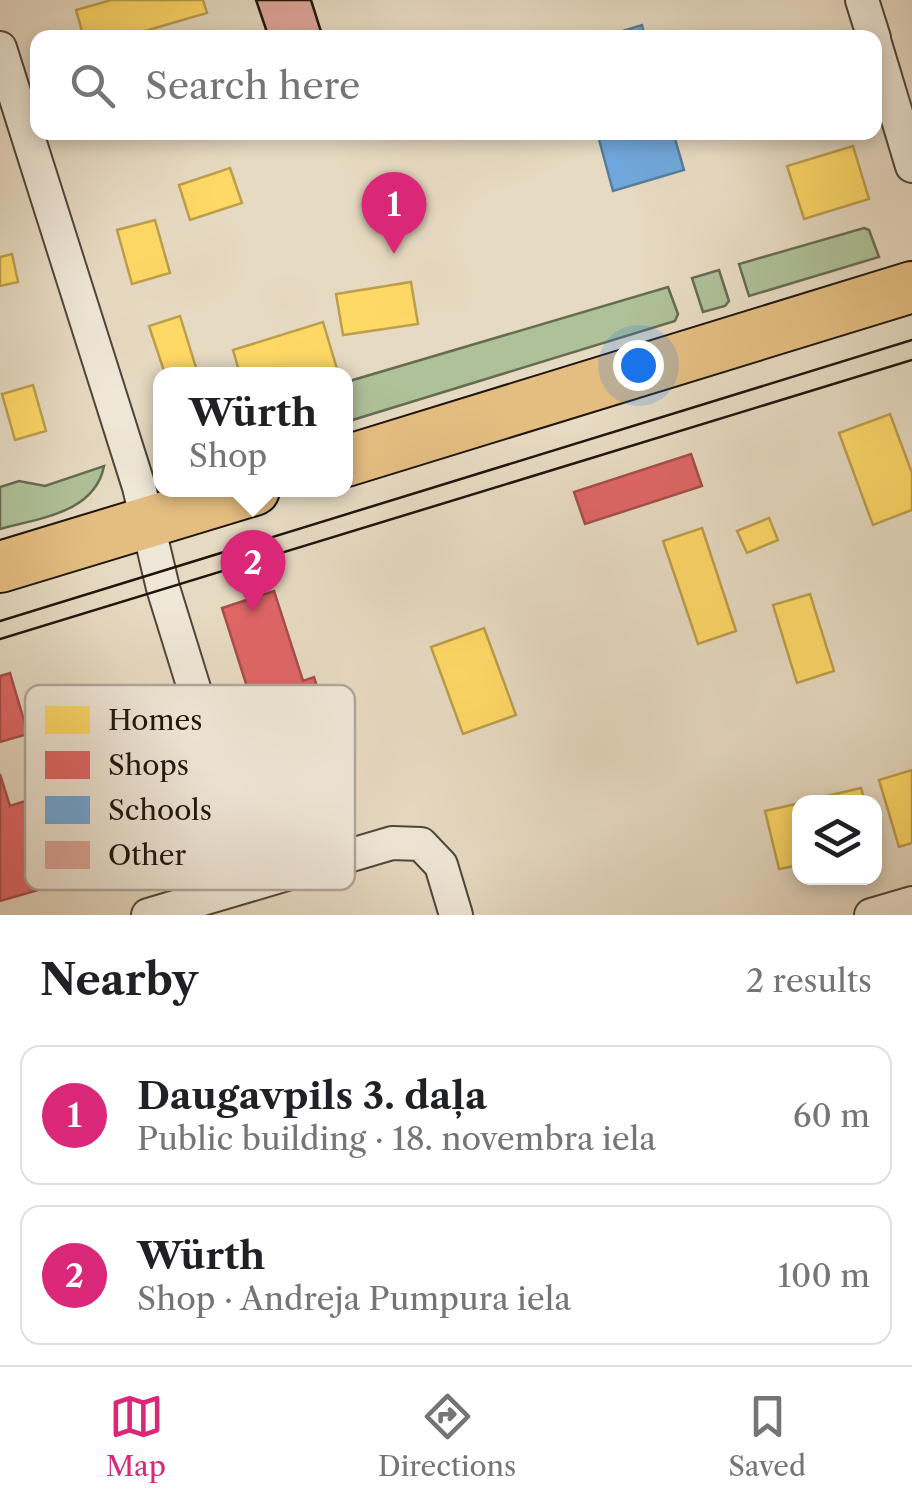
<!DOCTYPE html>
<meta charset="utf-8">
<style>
body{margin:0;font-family:"Libre Caslon Text",serif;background:#f6f6f6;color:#202124}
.controls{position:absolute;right:30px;bottom:30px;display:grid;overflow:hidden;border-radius:20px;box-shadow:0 5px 15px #0003}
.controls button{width:90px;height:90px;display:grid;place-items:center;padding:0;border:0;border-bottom:2px solid #e0e0e0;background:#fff;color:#202124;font:50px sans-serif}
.you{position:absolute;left:638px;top:365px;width:35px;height:35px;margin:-25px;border:8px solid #fff;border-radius:50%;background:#1a73e8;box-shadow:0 0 0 15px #1a73e833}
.badge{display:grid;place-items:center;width:65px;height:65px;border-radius:50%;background:#db2777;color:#fff;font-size:32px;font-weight:700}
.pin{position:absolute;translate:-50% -82px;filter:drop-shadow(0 2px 5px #0008)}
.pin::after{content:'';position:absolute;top:52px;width:35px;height:30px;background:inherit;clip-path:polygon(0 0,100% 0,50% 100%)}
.popup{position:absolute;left:153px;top:367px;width:200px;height:130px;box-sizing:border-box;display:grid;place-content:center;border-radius:20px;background:#fff;filter:drop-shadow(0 2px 8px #0005);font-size:32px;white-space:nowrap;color:#757577}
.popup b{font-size:38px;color:#202124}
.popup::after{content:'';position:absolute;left:50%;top:100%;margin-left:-20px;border:20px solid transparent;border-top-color:#fff}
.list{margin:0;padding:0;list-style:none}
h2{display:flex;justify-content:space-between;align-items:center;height:130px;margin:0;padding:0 40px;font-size:42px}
h2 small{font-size:32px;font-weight:400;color:#757577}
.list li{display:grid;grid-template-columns:65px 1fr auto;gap:30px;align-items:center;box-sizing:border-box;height:140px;margin:0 20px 20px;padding:0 20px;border:2px solid #e0e0e0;border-radius:20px}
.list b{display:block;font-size:38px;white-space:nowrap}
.list p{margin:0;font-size:32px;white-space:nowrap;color:#757577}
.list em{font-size:32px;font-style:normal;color:#757577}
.icon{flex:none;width:55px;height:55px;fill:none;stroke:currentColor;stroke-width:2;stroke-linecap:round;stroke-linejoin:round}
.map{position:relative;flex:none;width:912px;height:915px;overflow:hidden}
.search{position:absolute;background:#fff;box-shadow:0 5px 15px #0003;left:30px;right:30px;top:30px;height:110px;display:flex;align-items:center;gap:25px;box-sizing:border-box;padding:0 35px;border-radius:20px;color:#757577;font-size:38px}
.sheet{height:450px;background:#fff}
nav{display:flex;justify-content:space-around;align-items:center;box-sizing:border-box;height:140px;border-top:2px solid #e0e0e0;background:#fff;font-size:28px;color:#757577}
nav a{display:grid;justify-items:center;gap:5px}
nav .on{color:#db2777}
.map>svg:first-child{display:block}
.green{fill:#afc198;stroke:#666b52;stroke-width:2.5}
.homes{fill:#ffd966;stroke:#bc9e4b;stroke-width:2.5}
.shops{fill:#e06666;stroke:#a64e4b;stroke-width:2.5}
.schools{fill:#6fa8dc;stroke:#577c9e;stroke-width:2.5}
.building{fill:#dfa69a;stroke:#1e150d;stroke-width:2.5}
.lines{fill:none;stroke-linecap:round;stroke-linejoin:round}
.street-casing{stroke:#50463a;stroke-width:36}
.primary-casing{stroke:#1e150d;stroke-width:54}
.street{stroke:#efe7d7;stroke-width:32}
.primary{stroke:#e4bd81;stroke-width:50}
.tram{stroke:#1e150d;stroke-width:2.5}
.key{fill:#efe7d7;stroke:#b0a89a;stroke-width:2.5}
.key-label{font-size:28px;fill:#1e150d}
</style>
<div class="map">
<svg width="912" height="915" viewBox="0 0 912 915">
<rect width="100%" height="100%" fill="#e7dac2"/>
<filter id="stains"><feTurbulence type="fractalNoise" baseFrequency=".002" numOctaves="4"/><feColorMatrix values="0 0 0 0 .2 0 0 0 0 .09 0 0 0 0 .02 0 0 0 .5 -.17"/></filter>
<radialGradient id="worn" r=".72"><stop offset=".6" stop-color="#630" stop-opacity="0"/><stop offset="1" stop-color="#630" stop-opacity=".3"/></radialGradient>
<!-- green -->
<g class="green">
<path d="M864,228l5,2 10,27 -130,39 -10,-32z"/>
<path d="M719,270l10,31 -4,5 -22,6 -11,-34z"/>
<path d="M668,287l10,27 -3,7 -329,101v-37l7,-5z"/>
<path d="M104,466c-9,47 -65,52 -104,63v-42l19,-6 26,5z"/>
</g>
<!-- homes -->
<g class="homes">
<path d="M111,0h92l4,13 -86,25h-37l-8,-28z"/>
<path d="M853,146l16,53 -65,20 -17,-53z"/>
<path d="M230,168l12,35 -52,17 -11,-35z"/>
<path d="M155,220l15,53 -38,11 -15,-54z"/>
<path d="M12,254l6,28 -18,4v-29z"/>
<path d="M411,282l7,42 -75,11 -7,-41z"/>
<path d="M180,316l18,58h-33l-16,-48z"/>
<path d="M323,322l14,47 -18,5h-79l-7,-24z"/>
<path d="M33,385l13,46 -31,9 -13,-46z"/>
<path d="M890,414l22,59v37l-39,15 -34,-92z"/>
<path d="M769,518l9,22 -31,13 -10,-22z"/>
<path d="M702,528l34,103 -38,13 -35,-103z"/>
<path d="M810,594l24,77 -37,12 -24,-78z"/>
<path d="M484,628l32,87 -53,19 -32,-87z"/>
<path d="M912,770v73l-13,4 -20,-67z"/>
<path d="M861,788l4,14h-64z"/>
<path d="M800,803v62l-21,4 -14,-58z"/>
</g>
<!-- shops -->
<g class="shops">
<path d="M691,454l11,32 -117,38 -11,-32z"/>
<path d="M274,591l29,90 11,-4 38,119 -64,20 -66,-208z"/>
<path d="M10,673l18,61 -28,8v-66z"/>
<path d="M149,729l6,18 12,-3 28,98 -118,37 -38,-116z"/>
<path d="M0,774l10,32 19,-6 -2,-8 21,-6 29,93 -77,22z"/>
</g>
<!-- schools -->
<g class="schools">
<path d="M642,25l3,13h-45z"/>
<path d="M597,132h76l11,38 -71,21z"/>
</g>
<!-- building -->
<path class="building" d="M256,0h55l12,38h-54z"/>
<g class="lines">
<!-- street casing -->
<g class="street-casing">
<g id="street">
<path d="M862,0l12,38"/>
<path d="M874,40l38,126"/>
<path d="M0,48l139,439 24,101 91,294"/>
<path d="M148,915l244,-72 29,1 20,21 15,50"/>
<path d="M871,915l41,-12"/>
</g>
</g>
<!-- primary casing -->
<g class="primary-casing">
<g id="primary">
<path d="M346,461l566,-174"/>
<path d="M0,567l254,-77"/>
</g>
</g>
<!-- street -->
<use href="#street" class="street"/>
<!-- primary -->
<use href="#primary" class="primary"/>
<!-- tram -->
<g class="tram">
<path d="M0,621l912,-281"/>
<path d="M0,639l912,-279"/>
</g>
</g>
<!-- legend -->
<rect x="25" y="685" width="330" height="205" rx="15" class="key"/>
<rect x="45" y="706" width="45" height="28" fill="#ffd966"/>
<rect x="45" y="751" width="45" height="28" fill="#e06666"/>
<rect x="45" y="796" width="45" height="28" fill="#6fa8dc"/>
<rect x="45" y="841" width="45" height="28" fill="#dfa69a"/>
<g class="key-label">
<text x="108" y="730">Homes</text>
<text x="108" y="775">Shops</text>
<text x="108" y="820">Schools</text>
<text x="108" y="865">Other</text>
</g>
<rect width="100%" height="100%" filter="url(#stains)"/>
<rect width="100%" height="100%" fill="url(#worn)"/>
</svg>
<div class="controls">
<button><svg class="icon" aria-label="layers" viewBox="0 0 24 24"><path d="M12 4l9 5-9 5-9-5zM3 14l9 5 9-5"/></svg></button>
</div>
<div class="you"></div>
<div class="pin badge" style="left:394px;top:254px">1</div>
<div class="pin badge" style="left:253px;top:612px">2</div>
<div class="popup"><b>Würth</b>Shop</div>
<div class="search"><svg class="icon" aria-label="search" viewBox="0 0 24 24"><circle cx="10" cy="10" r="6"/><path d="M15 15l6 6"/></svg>Search here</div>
</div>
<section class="sheet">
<h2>Nearby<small>2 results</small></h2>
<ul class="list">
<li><span class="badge">1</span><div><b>Daugavpils 3. daļa</b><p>Public building · 18. novembra iela</p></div><em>60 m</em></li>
<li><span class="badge">2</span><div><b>Würth</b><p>Shop · Andreja Pumpura iela</p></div><em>100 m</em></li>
</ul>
</section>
<nav>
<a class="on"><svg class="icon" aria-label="map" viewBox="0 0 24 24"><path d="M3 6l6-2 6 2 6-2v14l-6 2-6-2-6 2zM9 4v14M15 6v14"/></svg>Map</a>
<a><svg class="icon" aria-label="directions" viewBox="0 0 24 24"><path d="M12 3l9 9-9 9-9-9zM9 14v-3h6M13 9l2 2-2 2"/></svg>Directions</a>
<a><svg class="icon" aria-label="saved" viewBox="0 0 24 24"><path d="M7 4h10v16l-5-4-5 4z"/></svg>Saved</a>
</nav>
